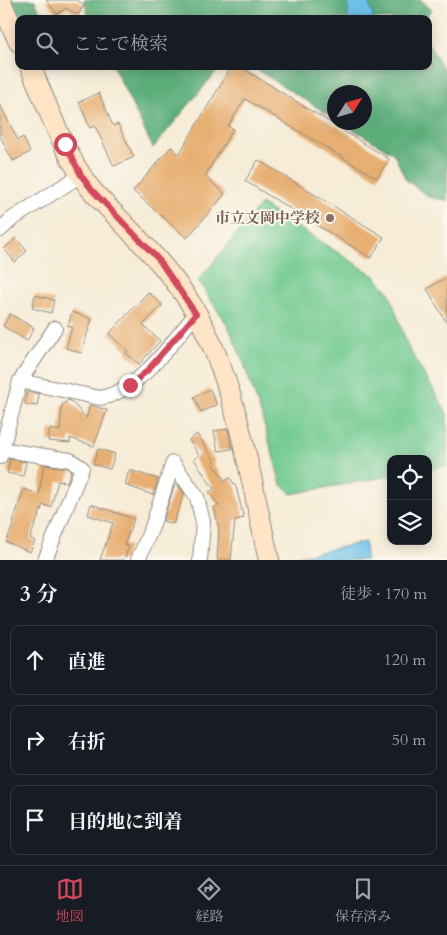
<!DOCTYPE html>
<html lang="ja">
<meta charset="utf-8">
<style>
body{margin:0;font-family:Cardo,"Noto Serif JP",serif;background:#242831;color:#f1f3f6}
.controls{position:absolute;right:15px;bottom:15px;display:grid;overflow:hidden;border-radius:10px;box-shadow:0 2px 12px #0003}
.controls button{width:45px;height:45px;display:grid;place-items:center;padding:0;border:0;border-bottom:1px solid #363941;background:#171b24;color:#f1f3f6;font:25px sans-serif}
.compass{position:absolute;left:327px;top:85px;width:45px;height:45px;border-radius:50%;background:#171b24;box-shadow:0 2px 12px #0003;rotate:53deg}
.stop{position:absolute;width:15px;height:15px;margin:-11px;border:4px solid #d1495b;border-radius:50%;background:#fff}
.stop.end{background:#d1495b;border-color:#fff;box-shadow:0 1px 5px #0008}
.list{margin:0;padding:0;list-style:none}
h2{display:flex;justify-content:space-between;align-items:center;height:65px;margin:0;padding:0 20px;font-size:21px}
h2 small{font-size:16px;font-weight:400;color:#9ea1a6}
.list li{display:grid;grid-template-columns:32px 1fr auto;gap:15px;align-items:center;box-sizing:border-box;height:70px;margin:0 10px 10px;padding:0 10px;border:1px solid #363941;border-radius:10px}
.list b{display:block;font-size:19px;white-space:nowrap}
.list em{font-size:16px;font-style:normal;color:#9ea1a6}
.icon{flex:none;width:28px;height:28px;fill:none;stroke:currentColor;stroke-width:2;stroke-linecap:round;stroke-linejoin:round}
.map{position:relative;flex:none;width:447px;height:560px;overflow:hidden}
.search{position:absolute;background:#171b24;box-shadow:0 2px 12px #0003;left:15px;right:15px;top:15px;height:55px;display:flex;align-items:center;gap:12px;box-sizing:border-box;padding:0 18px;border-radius:10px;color:#9ea1a6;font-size:19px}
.sheet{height:305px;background:#171b24}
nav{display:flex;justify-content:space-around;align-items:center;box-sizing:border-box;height:70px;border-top:1px solid #363941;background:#171b24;font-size:14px;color:#9ea1a6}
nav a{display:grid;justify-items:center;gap:2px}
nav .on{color:#d1495b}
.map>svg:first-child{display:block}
.green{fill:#6fc990;stroke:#4d7a5e}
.forest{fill:#5bad7a;stroke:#436c52}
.water{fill:#6ec1ea;stroke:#4c768a}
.building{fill:#e7af72}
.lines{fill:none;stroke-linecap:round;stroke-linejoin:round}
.street-casing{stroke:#908c81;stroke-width:16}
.secondary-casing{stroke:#908c81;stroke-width:22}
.street{stroke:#fff;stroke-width:14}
.secondary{stroke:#ffe4c6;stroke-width:20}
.route{stroke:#d1495b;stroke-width:6}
.education-dot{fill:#8d6e63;stroke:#fbf7ec;stroke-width:2}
.labels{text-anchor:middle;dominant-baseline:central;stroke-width:4;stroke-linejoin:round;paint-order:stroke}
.education-label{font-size:15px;font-weight:bold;fill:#785e54;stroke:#fbf7ec;text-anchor:end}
</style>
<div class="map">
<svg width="447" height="560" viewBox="0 0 447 560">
<rect width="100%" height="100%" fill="#fbf7ec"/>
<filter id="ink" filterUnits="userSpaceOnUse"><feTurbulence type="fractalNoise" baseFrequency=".02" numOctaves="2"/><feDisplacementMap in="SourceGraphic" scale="10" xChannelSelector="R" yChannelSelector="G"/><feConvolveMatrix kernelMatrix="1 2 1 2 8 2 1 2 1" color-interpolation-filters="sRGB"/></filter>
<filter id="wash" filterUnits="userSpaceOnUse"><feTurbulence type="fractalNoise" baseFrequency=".0096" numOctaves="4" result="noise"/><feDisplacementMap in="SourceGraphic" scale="20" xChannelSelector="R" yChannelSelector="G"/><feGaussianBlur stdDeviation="1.12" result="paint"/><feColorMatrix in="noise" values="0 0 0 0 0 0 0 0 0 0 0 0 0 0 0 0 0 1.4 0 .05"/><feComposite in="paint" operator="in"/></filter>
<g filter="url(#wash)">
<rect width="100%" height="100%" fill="#f6ecd7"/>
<!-- green -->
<path class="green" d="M261,204l114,72 14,16 19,55 39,66v53l-19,4v-11h-37v17l-100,18 -10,-10 -19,-67 -19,-56 -15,-35 -30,-45z"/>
<!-- forest -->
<g class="forest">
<path d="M7,0h28l2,6 9,13h-27z"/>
<path d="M84,0h337l11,10 -8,9h-339l3,-5z"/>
<path d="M428,43l19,32v126l-18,-4 -23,-17 -12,-26 -51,-31 21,-1v-30h-30v26l-83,-52h177z"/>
<path d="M113,66h108l-68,82z"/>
</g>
<!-- water -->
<g class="water">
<path d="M349,0h19l6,19h-26v-14z"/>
<path d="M365,542l1,18h-71v-3z"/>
</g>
<g id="blocks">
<!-- building -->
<g class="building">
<path d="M46,0h31l7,5 -6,10 -12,-7 -9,6z"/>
<path d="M232,66h7l150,93 -12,19 -132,-79 -17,27 5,3 -28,47 20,18 -38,44 -54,-47 38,-44 8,7z"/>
<path d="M99,93l14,33 5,-2 16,33 -20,9 -19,-40 -5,2 -11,-26z"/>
<path d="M0,105l18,35 5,-3 7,15 -17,9 -13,-25z"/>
<path d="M258,160l126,77 -13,21 -126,-77z"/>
<path d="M16,238l11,13 -12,11 -11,-13z"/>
<path d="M447,277v46l-20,-34z"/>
<path d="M148,292l14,13 -19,20 17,16 -21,23 -13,-11 2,-2 -19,-17z"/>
<path d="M35,295l19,5 -3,13 -19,-5z"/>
<path d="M72,312l20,7 -11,34 -15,-5 6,-21 -4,-1z"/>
<path d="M10,314l24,14 -7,13 -24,-15z"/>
<path d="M210,389l7,16 -16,7 -7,-15z"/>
<path d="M27,392l12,2 -2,12 -12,-2z"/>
<path d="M68,400l3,1 15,17 4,-13 17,5 -13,36 -24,-8v5l-22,-2 2,-12 10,2 2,-26z"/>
<path d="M228,429l4,20 -14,2 -4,-20z"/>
<path d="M197,434l18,27 -2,2 12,18 5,-3 6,9 8,31 -9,2 -4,40h-14l2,-31 -5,-22 5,-1 -10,-14 5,-3 -20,-30 5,-4 -10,-15z"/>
<path d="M98,449l17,5 -5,15 -17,-5z"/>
<path d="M10,459l16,3 -3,14 -16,-3z"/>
<path d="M44,465l23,3 4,3 -4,11 -9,-1 -7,26 -8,-2 -13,33 5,3 -5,11 -24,-10 8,-19 -1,-1 11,-33 15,5z"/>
<path d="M129,470l29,9 -5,16 -28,-10z"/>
<path d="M175,484l3,1 6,8 -11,31 -10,-3z"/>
<path d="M91,504l43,15 -10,26 5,1 -5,14h-24l13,-37 -25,-8z"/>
</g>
</g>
</g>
<g filter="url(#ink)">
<use href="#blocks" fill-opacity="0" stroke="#908c81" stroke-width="1"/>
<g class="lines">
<!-- street casing -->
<g class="street-casing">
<g id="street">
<path d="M0,230l12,-11 69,-44"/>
<path d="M20,381l80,17c40,-7 71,-55 96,-84"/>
<path d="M0,449l70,11 12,8 -37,92"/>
<path d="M0,457l20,-76 35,-53"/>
<path d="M138,560l14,-33 21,-64 24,34 6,25 -3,38"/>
</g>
</g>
<!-- secondary casing -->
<g class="secondary-casing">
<g id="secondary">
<path d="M0,0l19,42"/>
<path d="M30,66c18,41 33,86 60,122 9,11 21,22 31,33 28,29 56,58 76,93 41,76 53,163 72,246"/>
</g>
</g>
<!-- street -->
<use href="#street" class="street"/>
<!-- secondary -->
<use href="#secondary" class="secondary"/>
</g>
</g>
<g class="lines" filter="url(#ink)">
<!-- route -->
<path class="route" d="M65,144l16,31 11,15 67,70 37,54 -49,57 -17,14"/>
</g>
<!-- markers -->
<circle class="education-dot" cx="330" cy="218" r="5"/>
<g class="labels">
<!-- education labels -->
<g class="education-label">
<text x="320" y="218">市立文岡中学校</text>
</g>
</g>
</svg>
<div class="controls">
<button><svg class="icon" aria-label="locate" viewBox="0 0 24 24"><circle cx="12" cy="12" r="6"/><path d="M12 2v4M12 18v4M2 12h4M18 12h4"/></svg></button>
<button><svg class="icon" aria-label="layers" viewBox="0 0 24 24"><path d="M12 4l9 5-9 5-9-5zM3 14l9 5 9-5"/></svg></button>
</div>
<svg class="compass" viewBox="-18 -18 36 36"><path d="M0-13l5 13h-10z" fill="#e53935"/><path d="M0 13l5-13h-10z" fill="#9ea1a6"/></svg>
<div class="stop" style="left:65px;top:144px"></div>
<div class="stop end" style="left:130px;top:385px"></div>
<div class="search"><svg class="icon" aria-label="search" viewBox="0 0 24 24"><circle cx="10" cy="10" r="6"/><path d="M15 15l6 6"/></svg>ここで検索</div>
</div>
<section class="sheet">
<h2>3 分<small>徒歩 · 170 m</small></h2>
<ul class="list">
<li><svg class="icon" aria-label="ahead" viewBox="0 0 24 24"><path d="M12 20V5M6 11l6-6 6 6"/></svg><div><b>直進</b></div><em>120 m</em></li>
<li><svg class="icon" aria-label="right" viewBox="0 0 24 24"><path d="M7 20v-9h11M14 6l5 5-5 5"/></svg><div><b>右折</b></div><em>50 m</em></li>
<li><svg class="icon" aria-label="arrive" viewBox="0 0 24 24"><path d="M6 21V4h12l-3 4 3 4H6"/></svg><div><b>目的地に到着</b></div></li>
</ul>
</section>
<nav>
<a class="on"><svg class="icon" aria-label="map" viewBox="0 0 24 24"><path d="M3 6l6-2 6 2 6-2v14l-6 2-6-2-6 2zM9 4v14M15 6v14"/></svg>地図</a>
<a><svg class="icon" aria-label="directions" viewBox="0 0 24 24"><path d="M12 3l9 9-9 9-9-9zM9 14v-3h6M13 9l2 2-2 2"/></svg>経路</a>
<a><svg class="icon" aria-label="saved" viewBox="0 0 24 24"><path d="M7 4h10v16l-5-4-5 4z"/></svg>保存済み</a>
</nav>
